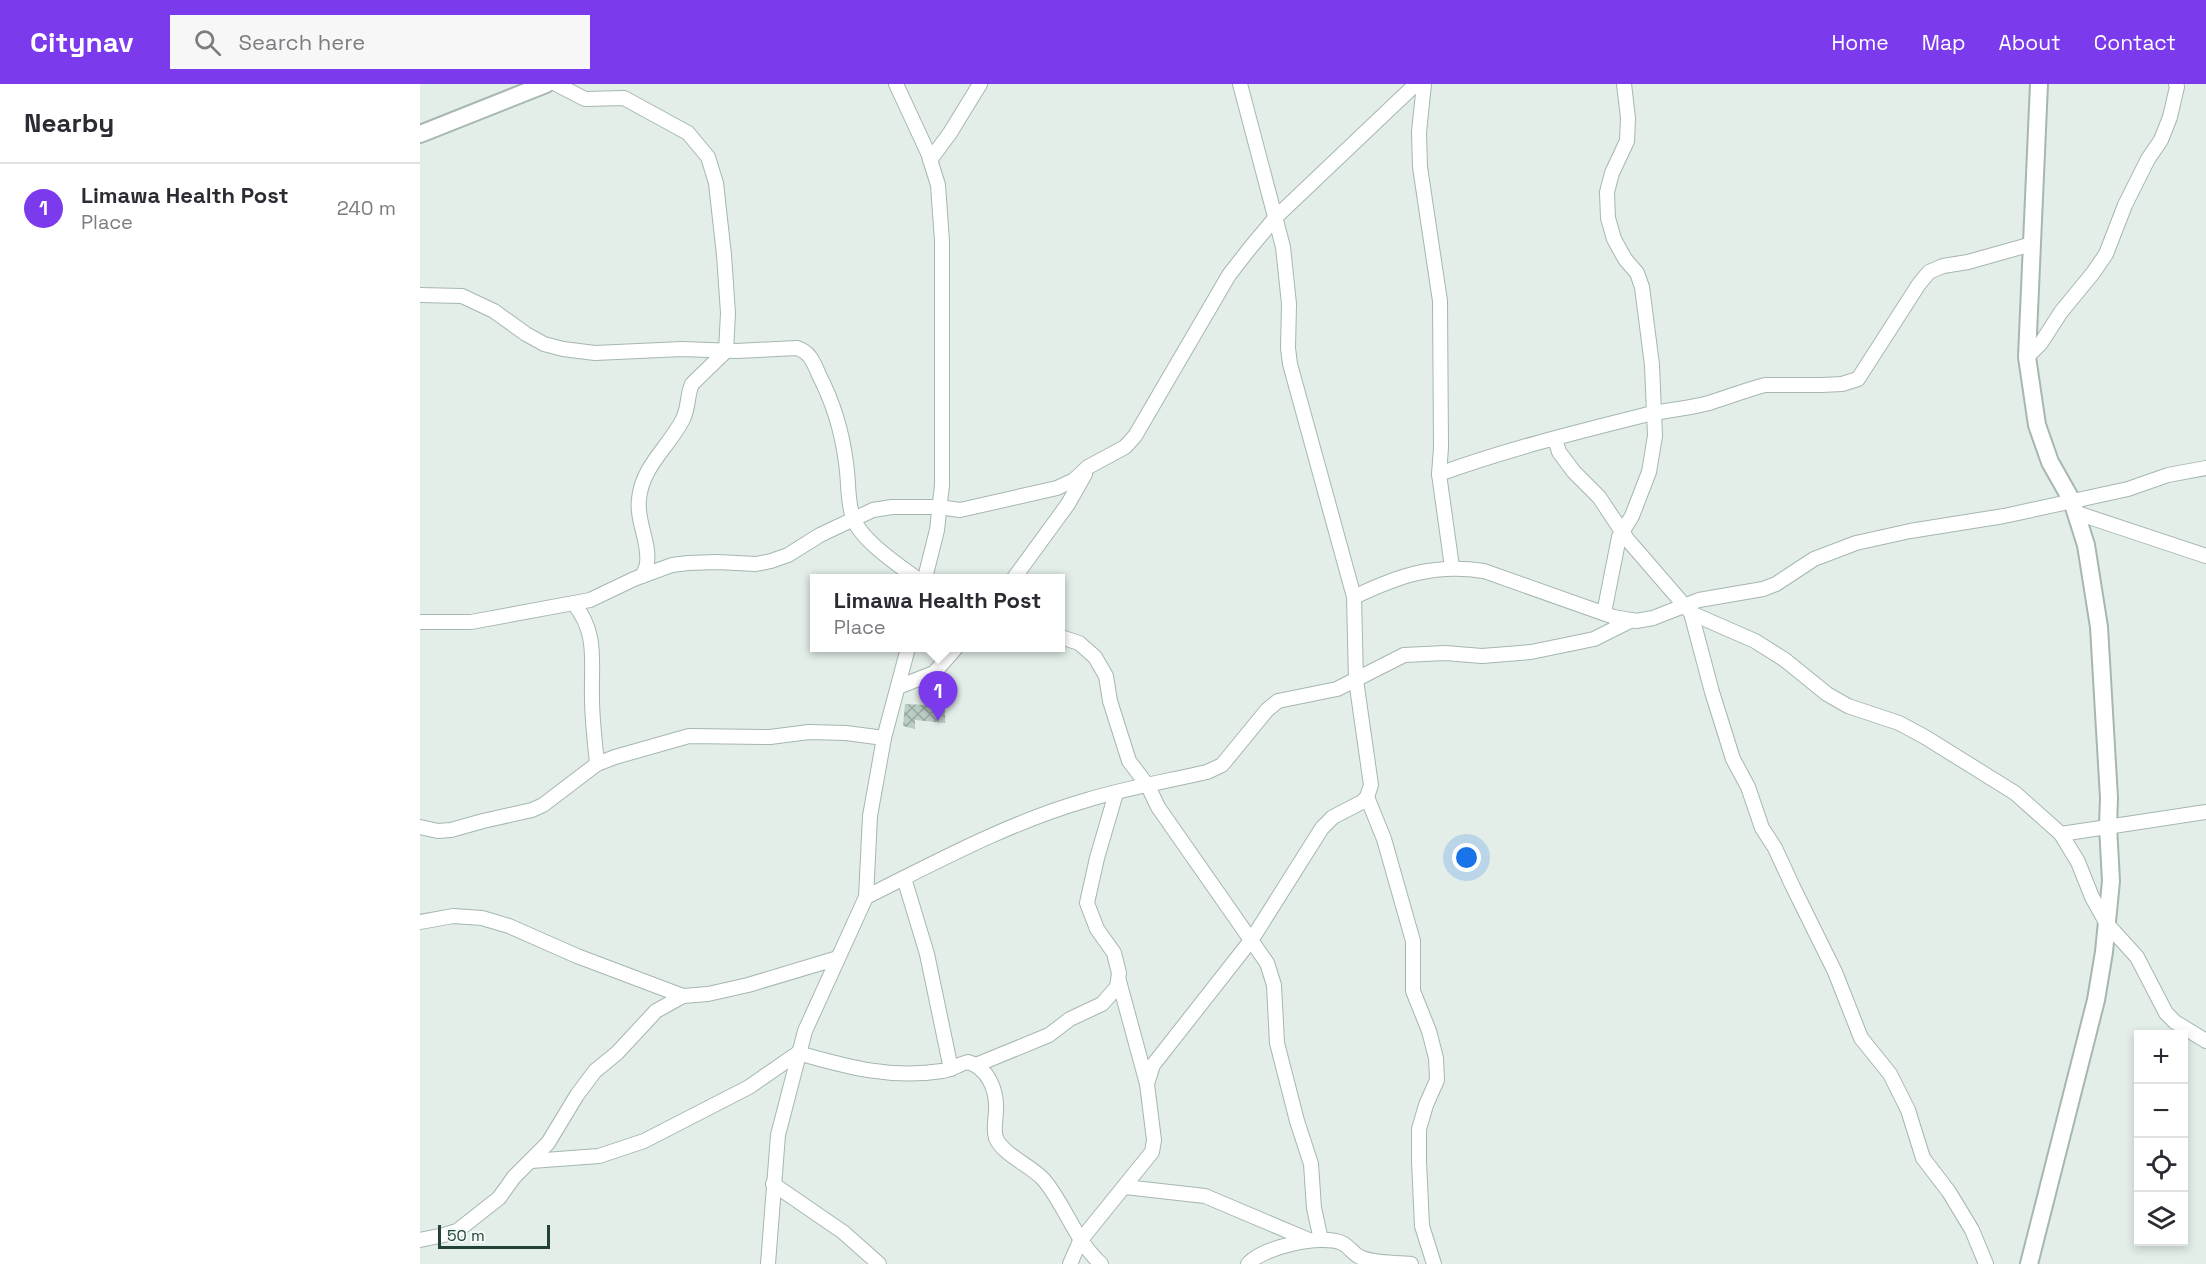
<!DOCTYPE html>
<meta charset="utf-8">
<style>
body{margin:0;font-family:"Space Grotesk",sans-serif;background:#f7f7f7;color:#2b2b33}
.controls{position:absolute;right:18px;bottom:18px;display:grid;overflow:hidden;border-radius:0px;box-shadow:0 3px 9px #0003}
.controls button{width:54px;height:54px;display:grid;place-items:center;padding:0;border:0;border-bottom:2px solid #e1e1e2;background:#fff;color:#2b2b33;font:30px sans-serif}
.scale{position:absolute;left:18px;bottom:15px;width:112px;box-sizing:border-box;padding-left:6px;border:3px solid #204237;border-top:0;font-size:16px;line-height:21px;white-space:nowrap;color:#204237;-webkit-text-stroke:4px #f4faf7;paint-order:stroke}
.you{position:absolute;left:1047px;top:774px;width:21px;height:21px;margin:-15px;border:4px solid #fff;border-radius:50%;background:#1a73e8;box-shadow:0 0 0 9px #1a73e833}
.badge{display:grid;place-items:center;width:39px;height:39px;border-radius:50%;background:#7c3aed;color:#fff;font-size:20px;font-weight:700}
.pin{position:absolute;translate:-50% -50px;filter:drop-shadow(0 2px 3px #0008)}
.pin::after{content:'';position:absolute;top:32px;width:21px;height:18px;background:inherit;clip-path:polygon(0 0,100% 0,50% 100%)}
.popup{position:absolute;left:390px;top:490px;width:255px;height:78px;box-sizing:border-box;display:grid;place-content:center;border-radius:0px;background:#fff;filter:drop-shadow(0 2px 4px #0005);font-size:20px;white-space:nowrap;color:#7c7c81}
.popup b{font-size:22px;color:#2b2b33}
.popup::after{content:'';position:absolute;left:50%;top:100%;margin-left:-12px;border:12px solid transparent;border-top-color:#fff}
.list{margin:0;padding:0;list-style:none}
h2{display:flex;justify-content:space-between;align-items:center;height:78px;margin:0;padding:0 24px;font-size:26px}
h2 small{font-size:20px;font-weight:400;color:#7c7c81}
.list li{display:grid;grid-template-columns:39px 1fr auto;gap:18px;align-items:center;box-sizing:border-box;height:90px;padding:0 24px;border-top:2px solid #e1e1e2}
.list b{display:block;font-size:22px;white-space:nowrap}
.list p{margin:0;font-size:20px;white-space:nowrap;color:#7c7c81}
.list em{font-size:20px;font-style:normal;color:#7c7c81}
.icon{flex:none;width:33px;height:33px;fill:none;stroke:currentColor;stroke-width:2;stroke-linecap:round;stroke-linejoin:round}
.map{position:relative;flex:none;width:1786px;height:1180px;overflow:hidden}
header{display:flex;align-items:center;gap:36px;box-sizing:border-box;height:84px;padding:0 30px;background:#7c3aed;color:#fff}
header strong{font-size:28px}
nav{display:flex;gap:33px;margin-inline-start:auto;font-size:21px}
.search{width:420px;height:54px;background:#f7f7f7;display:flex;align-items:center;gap:15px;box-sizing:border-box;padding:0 21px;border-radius:0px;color:#7c7c81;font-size:22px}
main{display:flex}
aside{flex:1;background:#fff}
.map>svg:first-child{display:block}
.building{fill:url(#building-cross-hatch)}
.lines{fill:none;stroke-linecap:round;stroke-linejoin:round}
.minor-casing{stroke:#a5b7af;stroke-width:16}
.tertiary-casing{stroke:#a5b7af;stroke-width:20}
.minor{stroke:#fff;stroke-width:14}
.tertiary{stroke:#fff;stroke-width:16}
</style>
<header>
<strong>Citynav</strong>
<div class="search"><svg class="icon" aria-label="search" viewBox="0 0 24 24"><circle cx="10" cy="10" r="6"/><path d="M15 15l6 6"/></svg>Search here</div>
<nav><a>Home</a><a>Map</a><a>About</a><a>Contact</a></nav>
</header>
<main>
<aside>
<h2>Nearby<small></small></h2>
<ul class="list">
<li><span class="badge">1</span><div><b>Limawa Health Post</b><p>Place</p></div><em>240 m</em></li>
</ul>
</aside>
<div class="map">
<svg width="1786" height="1180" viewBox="0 0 1786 1180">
<defs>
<pattern id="building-cross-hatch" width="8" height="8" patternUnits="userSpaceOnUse" patternTransform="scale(1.5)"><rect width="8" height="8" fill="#bacdc4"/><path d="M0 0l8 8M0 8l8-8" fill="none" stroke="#97a8a0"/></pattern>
</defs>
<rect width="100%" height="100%" fill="#e3eee8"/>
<!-- building -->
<path class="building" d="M485,620l40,2v17l-30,-3v9l-12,-3z"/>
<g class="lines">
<!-- minor casing -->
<g class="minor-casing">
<g id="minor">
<path d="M136,0l29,15 39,-1 64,35 20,24 8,26 8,72 4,58 -2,38 -34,33c-5,11 -3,22 -9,35 -14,28 -41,47 -44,80 -3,21 11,44 8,64 0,4 -3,9 -5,13"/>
<path d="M476,0l32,69 10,32 4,56v244l-5,45 -12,48"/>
<path d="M1004,0l-5,48 1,35 20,134 1,147 -2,26 13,93"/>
<path d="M510,76l20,-27 30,-49"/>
<path d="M0,211l42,1 32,15 32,23 18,10 19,5 32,4 87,-4 54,2 61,-3c13,4 17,15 22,27 15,29 23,56 27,88 3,19 1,37 7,55 8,22 44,46 63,60"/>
<path d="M1607,273l14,-14 20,-31 32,-39 13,-19 19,-49 23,-46 13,-19 9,-23 7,-30 -1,-3"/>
<path d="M1135,355l4,13 15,20 25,25 28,42 64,74 64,28 30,19 42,34 21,12 51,17 26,14 90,56 46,41 17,28 14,35 15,27 30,33 29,56 9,9 31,19"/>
<path d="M1019,390c66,-24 134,-41 202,-58 22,-6 46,-7 68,-13 19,-6 37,-13 56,-18h57l20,-1 16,-5 61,-95 10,-12 14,-6 25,-4 64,-18"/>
<path d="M1657,429l129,43"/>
<path d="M594,494l54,-74 17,-30"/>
<path d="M934,513c44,-21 80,-34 130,-26l130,46 22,4 17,-3 46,-18 64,-11 13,-5 38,-25 42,-16 54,-12 94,-15 124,-27 40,-14 38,-7"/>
<path d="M154,520c24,29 17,58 18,94 0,22 3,44 5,66"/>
<path d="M1184,529l15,-76 13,-21 17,-44 6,-36 -3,-71 -10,-78 -5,-14 -12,-14 -11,-20 -6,-21 -1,-26 5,-19 15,-32 1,-23 -4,-34"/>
<path d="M1271,529l21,79 21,67 15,28 14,41 13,20 18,39 42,85 26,66 29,36 18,36 15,48 26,34 23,38 14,34"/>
<path d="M0,538h51l119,-22 44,-21 38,-14 16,-2 29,-1 39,2 15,-3 17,-6 32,-20 53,-25 19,-3h47l21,3 97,-22 17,-8 14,-13 37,-20 10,-11 94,-161 21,-27 26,-31 140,-133"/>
<path d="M641,553l18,6 16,14 11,19 4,25 19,60 19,25 10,21 109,156 7,22 3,58 20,78 14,43 3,44 7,32"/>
<path d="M478,603l36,-14 22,-25"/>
<path d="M947,713l17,42 29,102v50l16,40 7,27 1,22 -11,25 -7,24v32l3,65 12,38"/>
<path d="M0,743l18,4 13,-1 32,-9 49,-11 11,-5 54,-41 18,-7 74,-21 81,1 39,-5 37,1 38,5"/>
<path d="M1641,750l145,-22"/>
<path d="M484,794l23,76 24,115"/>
<path d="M446,813c72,-36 144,-75 221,-97 39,-12 81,-19 120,-28l15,-7 45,-55 11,-9 59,-12 67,-34 41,-2 37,3 49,-4 63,-13 38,-19"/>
<path d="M0,838l33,-6 29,2 27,8 68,30 106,40 25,-2 40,-9 90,-27"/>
<path d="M699,897l28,103"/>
<path d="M556,981l73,-30 21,-16 32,-15 15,-17 2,-14 -5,-20 -17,-24 -10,-26 10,-45 19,-65"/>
<path d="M111,1077l68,-5 45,-15 105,-54 49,-34c50,14 92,26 144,18 9,-1 17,-7 26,-9 20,6 29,28 28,48 0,9 -3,19 0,28 7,17 36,28 48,42 23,28 30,59 57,84"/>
<path d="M353,1100l70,48 36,32"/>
<path d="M705,1103l80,9 104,44"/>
<path d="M0,1156l24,-5 13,-4 42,-33 15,-21 34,-34 29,-48 18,-24 22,-18 39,-42 27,-15"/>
<path d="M348,1180l10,-129 27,-104 61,-134 4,-81 14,-78 24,-90"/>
<path d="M650,1180l10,-23 72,-89 2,-12 -7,-56 6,-19 99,-126 70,-111 11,-11 29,-15 5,-5 4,-12 -15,-105 -2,-83 -64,-233 -2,-16 1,-44 -6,-57 -43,-163"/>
<path d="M828,1180c15,-17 73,-30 94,-21 7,3 11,11 18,14 14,7 35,5 51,7"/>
</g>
</g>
<!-- tertiary casing -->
<g class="tertiary-casing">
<g id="tertiary">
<path d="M0,50l126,-50"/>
<path d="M1609,1180l67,-264 8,-48 7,-71 -3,-55 1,-28 -10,-171 -13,-82 -14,-44 -22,-39 -13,-37 -10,-68 12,-273"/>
</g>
</g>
<!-- minor -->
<use href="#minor" class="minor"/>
<!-- tertiary -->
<use href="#tertiary" class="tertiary"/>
</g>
</svg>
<div class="controls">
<button>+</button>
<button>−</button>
<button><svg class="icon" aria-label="locate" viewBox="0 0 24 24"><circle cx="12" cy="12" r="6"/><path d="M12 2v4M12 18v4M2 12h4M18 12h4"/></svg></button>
<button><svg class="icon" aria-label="layers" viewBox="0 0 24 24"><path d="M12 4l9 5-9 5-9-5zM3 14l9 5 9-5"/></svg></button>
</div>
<div class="scale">50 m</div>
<div class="you"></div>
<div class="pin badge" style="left:518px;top:637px">1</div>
<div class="popup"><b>Limawa Health Post</b>Place</div>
</div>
</main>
